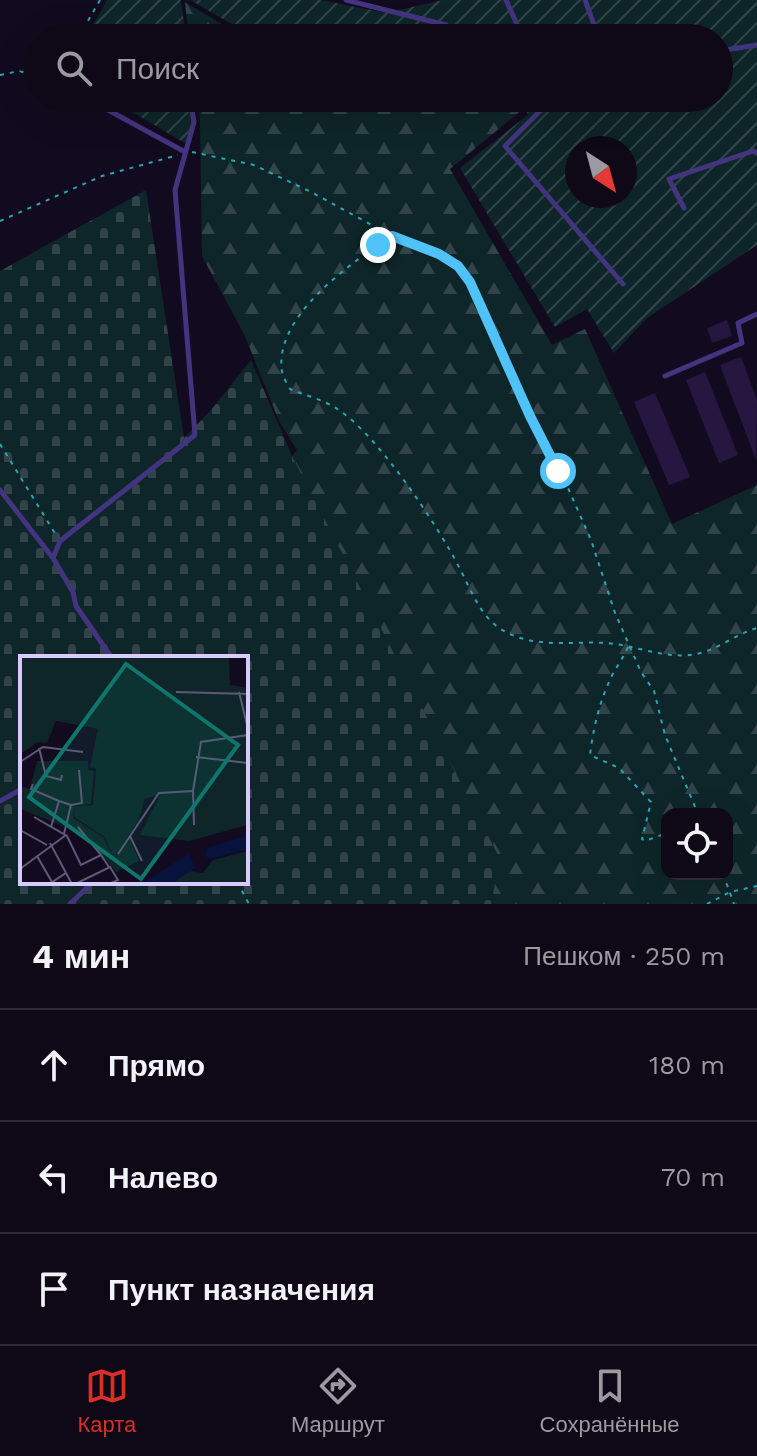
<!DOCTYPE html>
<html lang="ru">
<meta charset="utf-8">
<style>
body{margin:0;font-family:"Work Sans",sans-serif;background:#171120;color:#f1f3f6}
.controls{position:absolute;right:24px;bottom:24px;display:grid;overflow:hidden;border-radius:16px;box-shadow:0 8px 32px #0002}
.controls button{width:72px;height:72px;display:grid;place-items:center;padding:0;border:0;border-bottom:2px solid #2e2936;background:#0e0817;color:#f1f3f6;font:40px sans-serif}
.compass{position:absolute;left:565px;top:136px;width:72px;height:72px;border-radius:50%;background:#0e0817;box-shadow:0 8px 32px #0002;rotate:144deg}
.stop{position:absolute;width:24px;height:24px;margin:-18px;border:6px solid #4fc3f7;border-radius:50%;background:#fff}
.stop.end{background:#4fc3f7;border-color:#fff;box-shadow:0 2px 8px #0008}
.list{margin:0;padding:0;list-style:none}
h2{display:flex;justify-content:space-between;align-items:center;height:104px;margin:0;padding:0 32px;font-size:34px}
h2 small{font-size:26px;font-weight:400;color:#9b9aa1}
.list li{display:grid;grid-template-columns:52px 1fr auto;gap:24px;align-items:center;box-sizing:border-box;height:112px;padding:0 32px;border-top:2px solid #2e2936}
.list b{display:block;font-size:30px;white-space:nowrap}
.list em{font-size:26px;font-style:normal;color:#9b9aa1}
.icon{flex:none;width:44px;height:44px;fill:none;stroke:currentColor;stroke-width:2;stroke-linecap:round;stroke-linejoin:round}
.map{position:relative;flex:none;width:757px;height:904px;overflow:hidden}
.search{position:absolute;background:#0e0817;box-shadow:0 8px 32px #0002;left:24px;right:24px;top:24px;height:88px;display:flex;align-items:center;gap:20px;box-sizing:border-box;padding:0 28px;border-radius:44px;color:#9b9aa1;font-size:30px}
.sheet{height:440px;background:#0e0817}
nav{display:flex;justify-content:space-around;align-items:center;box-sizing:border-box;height:112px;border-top:2px solid #2e2936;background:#0e0817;font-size:22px;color:#9b9aa1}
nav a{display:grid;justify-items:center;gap:4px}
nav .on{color:#d93025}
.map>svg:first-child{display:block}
.forest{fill:url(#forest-firs);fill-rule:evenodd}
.cemetery{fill:url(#cemetery-stones);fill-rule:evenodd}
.garden{fill:url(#garden-furrows);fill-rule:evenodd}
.building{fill:#261741}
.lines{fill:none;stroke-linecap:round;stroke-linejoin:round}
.path{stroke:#28a6b4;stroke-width:2;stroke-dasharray:4 6;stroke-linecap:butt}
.lane{stroke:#443480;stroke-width:5}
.route{stroke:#4fc3f7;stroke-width:10}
.inset-road{fill:none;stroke:#615779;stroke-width:2}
.view{fill:#0f766e;fill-opacity:0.15;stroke:#0f766e;stroke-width:4}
.inset-edge{fill:none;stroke:#d8caff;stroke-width:4}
</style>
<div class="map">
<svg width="757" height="904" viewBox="0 0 757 904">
<defs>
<pattern id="forest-firs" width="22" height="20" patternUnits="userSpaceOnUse" patternTransform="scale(2)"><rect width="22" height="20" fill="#0e2629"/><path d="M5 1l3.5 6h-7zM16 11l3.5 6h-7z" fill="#304449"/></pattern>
<pattern id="cemetery-stones" width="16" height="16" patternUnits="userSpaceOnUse" patternTransform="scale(2)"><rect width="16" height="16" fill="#0e2629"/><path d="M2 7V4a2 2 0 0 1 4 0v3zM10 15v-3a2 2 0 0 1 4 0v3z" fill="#304449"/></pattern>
<pattern id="garden-furrows" width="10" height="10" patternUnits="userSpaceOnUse" patternTransform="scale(2)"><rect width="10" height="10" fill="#0e2629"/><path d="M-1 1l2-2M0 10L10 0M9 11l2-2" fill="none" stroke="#304449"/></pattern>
</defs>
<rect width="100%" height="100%" fill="#120b1f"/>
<!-- forest -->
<g class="forest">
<path d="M185,2l60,36h-56z"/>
<path d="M197,98h321l5,11 -73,60 102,176 33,-16 87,195 85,-39v419h-506l-5,-22v-224l46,-202 5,-6 -18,-29 -34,-85 -43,-80 -2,-136zM667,814h60v60h-60z"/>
</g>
<!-- cemetery -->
<path class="cemetery" d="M146,190l38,248 27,-28 40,-50 41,96 208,403 -9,45h-491v-633zM22,658h224v224h-224z"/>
<!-- garden -->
<g class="garden">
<path d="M107,0h74l5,38h-100z"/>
<path d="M190,0h131l65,13 57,-13h314v245l-110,73 -33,35 -27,-44 -32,18 -95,-159 68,-53 -8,-17h199v-60h-463zM577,148h48v48h-48z"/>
<path d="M108,98h85l3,24 -6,24z"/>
</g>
<!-- building -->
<g class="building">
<path d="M727,320l5,16 -20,7 -5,-15z"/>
<path d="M741,357l16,43 -1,60 -36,-95z"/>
<path d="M705,372l33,83 -19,8 -33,-83z"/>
<path d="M655,393l35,84 -21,8 -35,-83z"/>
</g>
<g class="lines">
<!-- path -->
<g class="path">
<path d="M78,38l22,-38"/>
<path d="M0,75l19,-4 19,5"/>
<path d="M192,152l62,13 57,27 81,44 47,18 19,12 24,39 48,111 38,72 23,52 24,73 26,59 13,19 11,44 33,79"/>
<path d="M0,221l102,-45 76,-21"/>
<path d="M391,236c-39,27 -118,80 -109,136 1,5 5,12 8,17 14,6 31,10 44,18 41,23 104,119 126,162 13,25 22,53 50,65 30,14 65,7 96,9 30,2 59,17 90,11 21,-4 40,-20 61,-26"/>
<path d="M0,444l56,91"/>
<path d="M628,647c-5,12 -13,21 -18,33 -11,23 -17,50 -20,75l29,13 32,34 -9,37 3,2 22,-8"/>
<path d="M723,874l11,30"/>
<path d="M237,882l12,22"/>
<path d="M707,904l23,-12 27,-6"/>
</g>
<!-- lane -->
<g class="lane">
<path d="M346,0l100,25"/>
<path d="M506,0l17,38"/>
<path d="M585,0l14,38"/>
<path d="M181,37l1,1"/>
<path d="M719,51l38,-6"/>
<path d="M86,98l99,54"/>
<path d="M549,98l1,3 -45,45 118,138"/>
<path d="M684,208l-15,-29 84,-28 4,2"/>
<path d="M665,376l77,-33 -4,-20 19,-9"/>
<path d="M0,490l52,67"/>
<path d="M112,658l-36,-52 -3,-14 -20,-34 7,-17 135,-106 -20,-245 19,-68 -4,-24"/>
<path d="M0,801l22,-12"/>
<path d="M70,904l23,-22"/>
</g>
</g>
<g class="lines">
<!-- route -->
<path class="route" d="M378,245l14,-9 47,18 19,12 12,16 60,134 28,55"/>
</g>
<!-- overview -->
<g transform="translate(20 656)">
<rect width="228" height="228" fill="#120b1f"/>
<path d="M0,0h171l-12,20 -40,143 -25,40 -9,-22 -31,-20 1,-11 18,-1 3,-36 -6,-2 8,-38 -42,-8 -9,22 -9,-1 -18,12zM228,195v33h-77l19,-13 13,2 10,-13z" fill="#0e2629"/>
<path d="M171,0h38l1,29 18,3 -1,137 -58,16 -49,-6 20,-40 -17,4 16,-101z" fill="#0e2629"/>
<path d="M17,105h51v9l6,1 -3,33 -16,1 -2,13 31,20 10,21 15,-22 10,24 -23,11 -31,-37 -65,-26v-23l10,3z" fill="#0e2629"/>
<path d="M228,179v14l-39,10 -4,-4 2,-7zM168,198l8,14 -27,16h-27z" fill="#07123d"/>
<path class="inset-road" d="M156,36l72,2M219,36l9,37M19,92l7,28 15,4 1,-5M176,101l52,6M0,106l23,-15 40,5M13,128l-2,5 28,12M173,135l1,34M14,161l33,19 14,29 20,-10 8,12M31,171l8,-26 12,4M58,171l23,28M0,174l27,15M44,178l7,-29 11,-2 -3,-33M110,180l12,25M30,187l16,30M98,198l41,-61 34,-2 8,-49 47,-7M17,200l15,26 14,-9 6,11M0,213l46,-34M55,228l35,-17 8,13 -9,4"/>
<path class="view" d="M106,8l112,81 -97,134 -112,-82z"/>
<rect width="228" height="228" class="inset-edge"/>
</g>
</svg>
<div class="controls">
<button><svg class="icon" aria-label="locate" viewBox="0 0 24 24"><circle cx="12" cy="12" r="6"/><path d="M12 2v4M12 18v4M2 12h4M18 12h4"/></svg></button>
</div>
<svg class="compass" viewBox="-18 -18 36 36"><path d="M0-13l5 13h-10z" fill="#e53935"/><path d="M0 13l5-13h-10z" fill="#9b9aa1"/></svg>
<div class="stop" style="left:558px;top:471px"></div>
<div class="stop end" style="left:378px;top:245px"></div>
<div class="search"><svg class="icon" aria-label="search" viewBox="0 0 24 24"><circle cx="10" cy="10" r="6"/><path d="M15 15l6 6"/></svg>Поиск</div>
</div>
<section class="sheet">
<h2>4 мин<small>Пешком · 250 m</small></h2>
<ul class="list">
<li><svg class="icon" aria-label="ahead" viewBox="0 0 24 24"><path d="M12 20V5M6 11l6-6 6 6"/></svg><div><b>Прямо</b></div><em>180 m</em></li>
<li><svg class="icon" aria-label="left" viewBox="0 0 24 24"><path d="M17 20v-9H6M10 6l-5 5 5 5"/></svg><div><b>Налево</b></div><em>70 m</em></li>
<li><svg class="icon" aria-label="arrive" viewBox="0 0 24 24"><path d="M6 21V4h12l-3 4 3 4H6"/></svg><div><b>Пункт назначения</b></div></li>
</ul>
</section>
<nav>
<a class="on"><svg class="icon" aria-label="map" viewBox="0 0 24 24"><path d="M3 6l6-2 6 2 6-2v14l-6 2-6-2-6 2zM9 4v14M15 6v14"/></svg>Карта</a>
<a><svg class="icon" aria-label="directions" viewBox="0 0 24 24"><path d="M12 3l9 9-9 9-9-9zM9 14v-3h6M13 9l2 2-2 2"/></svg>Маршрут</a>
<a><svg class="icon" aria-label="saved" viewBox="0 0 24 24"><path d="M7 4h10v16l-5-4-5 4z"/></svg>Сохранённые</a>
</nav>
